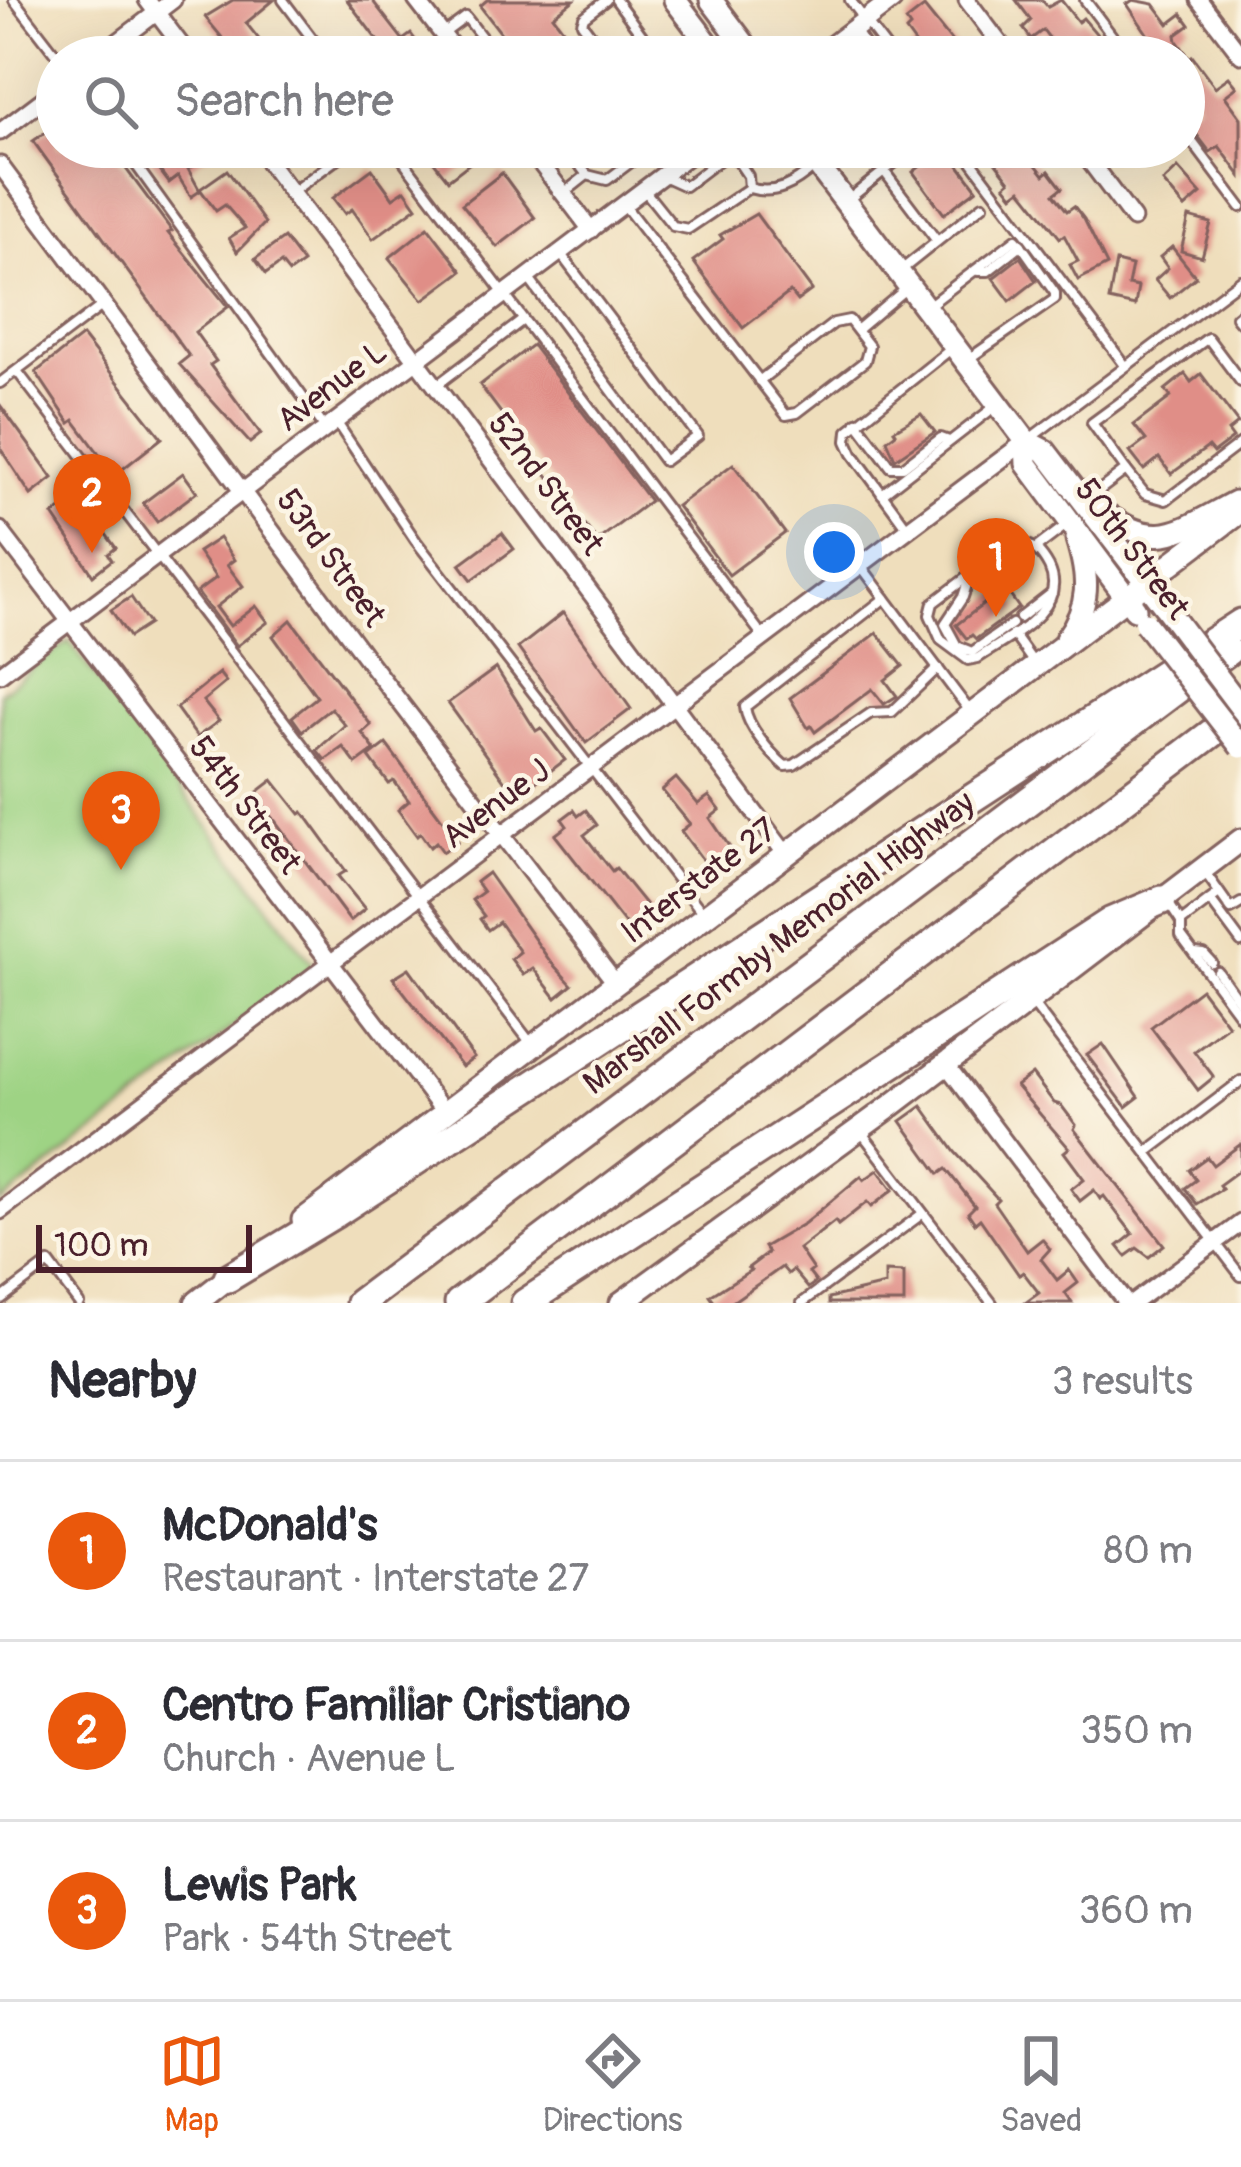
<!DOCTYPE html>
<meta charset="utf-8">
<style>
body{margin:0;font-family:Pangolin,sans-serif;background:#f2f2f3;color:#2b2b33}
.scale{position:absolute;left:36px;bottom:30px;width:216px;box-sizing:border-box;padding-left:12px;border:6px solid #4a1f2b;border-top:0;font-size:33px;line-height:42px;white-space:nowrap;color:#4a1f2b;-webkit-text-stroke:9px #fcf5e5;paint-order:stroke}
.you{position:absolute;left:834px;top:552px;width:42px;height:42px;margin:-30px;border:9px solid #fff;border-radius:50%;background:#1a73e8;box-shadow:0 0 0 18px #1a73e833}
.badge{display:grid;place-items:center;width:78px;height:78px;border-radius:50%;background:#ea580c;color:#fff;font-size:39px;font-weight:700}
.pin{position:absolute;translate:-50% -99px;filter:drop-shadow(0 3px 6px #0008)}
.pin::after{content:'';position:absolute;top:63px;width:42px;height:36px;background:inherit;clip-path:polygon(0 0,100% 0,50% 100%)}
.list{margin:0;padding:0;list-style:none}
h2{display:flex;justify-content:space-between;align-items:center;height:156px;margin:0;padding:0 48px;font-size:51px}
h2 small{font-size:39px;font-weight:400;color:#7c7c81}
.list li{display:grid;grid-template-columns:78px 1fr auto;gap:36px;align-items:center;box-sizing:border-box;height:180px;padding:0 48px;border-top:3px solid #e1e1e2}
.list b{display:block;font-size:45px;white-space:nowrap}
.list p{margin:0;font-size:39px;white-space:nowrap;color:#7c7c81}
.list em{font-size:39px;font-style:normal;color:#7c7c81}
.icon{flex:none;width:66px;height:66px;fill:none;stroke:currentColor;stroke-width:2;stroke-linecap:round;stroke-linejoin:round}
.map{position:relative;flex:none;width:1241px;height:1303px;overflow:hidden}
.search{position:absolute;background:#fff;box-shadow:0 12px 48px #0002;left:36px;right:36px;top:36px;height:132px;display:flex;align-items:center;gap:30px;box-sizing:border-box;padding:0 42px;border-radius:66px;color:#7c7c81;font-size:45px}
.sheet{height:696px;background:#fff}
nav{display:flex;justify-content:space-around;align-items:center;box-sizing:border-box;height:168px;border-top:3px solid #e1e1e2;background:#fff;font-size:33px;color:#7c7c81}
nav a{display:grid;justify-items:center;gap:6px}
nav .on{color:#ea580c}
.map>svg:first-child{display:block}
.green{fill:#9ed384;stroke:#747958;stroke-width:3}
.building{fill:#e08e87}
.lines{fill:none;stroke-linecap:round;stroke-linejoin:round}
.service-casing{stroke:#84625e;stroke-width:14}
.minor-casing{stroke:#84625e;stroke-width:21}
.tertiary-casing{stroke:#84625e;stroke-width:24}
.secondary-casing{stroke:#84625e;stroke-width:27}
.motorway-casing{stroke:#84625e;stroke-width:33}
.service{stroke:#fff;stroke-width:8}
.minor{stroke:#fff;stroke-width:15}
.tertiary{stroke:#fff;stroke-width:18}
.secondary{stroke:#fff;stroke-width:21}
.motorway{stroke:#fff;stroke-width:27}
.secondary-bridge-casing{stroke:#84625e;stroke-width:27;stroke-linecap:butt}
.secondary-bridge{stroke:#fff;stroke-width:21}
.labels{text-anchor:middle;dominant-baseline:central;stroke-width:9;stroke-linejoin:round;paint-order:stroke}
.street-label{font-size:33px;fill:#4a1f2b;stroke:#fcf5e5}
</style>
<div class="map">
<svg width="1241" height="1303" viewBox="0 0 1241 1303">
<rect width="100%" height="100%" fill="#fcf5e5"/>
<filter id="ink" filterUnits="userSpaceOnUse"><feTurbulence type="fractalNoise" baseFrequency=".00833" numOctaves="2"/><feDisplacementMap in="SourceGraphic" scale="24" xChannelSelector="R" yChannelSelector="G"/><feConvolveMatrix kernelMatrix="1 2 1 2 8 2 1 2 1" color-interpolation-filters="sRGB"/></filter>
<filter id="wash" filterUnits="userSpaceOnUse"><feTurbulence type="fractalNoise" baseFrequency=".004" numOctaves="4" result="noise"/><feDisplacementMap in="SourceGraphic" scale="48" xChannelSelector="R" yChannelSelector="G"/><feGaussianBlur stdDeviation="2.7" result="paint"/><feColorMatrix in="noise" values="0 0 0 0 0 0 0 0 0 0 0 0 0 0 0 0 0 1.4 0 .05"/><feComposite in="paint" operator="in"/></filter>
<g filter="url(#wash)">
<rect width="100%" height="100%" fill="#efdebc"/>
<!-- green -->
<path class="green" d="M69,641l245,325 -314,237v-510z"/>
<g id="blocks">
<!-- building -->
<g class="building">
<path d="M233,0h41l-28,23 27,34h-35l-33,-40z"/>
<path d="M347,0h25l31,40 8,-6 13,18 -6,5h-28z"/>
<path d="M487,0h87l-21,16 31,41h-65l-39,-51z"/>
<path d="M1016,0h26l6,7 13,-7 17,22 5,-4 33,39h-69l11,-8 -15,-19 -12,9 -8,-11 8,-8z"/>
<path d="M1133,0l21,4 15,20 13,-10 8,11 -14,10 1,6 12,16h-26l-36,-53z"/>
<path d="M924,7l21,26 19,24h-63l15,-12 -10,-14 4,-4 -4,-6z"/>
<path d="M1192,56l23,31 14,-10 8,10 -12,9 16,22v58l-22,-30 -9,6 -26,-34v-5l14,-11 -14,-19v-20z"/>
<path d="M57,124v23h53l62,84 -4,2 60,74 -33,25 21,29 -6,4 51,69 -11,9 -71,-79 10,-8 -156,-215z"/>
<path d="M142,147h76l-30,22 12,22 -9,6 -13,-21 -9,7z"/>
<path d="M453,147h38l-43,33 -14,-18z"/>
<path d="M945,147l32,42 -33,25 -31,-42z"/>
<path d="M999,147h23l22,28 5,-4 13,17 -8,6 13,17 7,-5 10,13 23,46 -29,15 -8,-15 8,-4 -14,-26 -4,3 -39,-49 -8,6 -8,-10 5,-4 -21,-27z"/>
<path d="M1178,168l23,26 -16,14 -22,-26z"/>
<path d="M372,169l21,29 12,-8 12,17 -44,32 -21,-30 -7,5 -12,-16z"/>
<path d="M227,170l38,53 -28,29 -8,-14 16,-10 -20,-23 -9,6 -16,-22z"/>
<path d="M502,173l33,45 -38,29 -35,-43z"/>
<path d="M756,214l56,76 -15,11 -7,-9 -47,36 -50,-67 30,-22 -3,-4z"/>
<path d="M1189,217l22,6 -9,34 -21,-6z"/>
<path d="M428,227l34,44 -39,29 -34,-42z"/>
<path d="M284,238l19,25 -14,10 -8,-10 -15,11 -11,-15z"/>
<path d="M1172,247l24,30 -26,21 -15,-18 13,-12 -8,-11z"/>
<path d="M1020,257l16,24 -26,20 -17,-23z"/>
<path d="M1116,262l16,4 -4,19 10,2 -3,19 -26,-6z"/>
<path d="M82,336l80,102 -47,37 -41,-55 -4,3 -34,-51z"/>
<path d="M532,345l118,156 -53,40 -117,-156z"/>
<path d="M1185,374l6,8 10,-8 37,49 -10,8 5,7 -20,15 -5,-6 -37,27 -12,-16 -15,12 -14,-18 16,-12 -12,-15 37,-28 -6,-7z"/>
<path d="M0,405l53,73 -22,17 -31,-47z"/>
<path d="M921,414l14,18 -40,27 -8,-19 9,-7 -2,-3z"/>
<path d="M733,464l52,69 -56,42 -52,-69z"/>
<path d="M183,473l14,19 -40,30 -14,-19z"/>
<path d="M84,493l13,19 -5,3 24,33 -8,6 4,6 -19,15 -40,-60z"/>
<path d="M502,533l12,16 -42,31 -12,-16z"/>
<path d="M219,538l15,22 -7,5 16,21 -27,21 14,19 26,-20 12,16 -31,24 -40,-54 19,-14 -18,-26z"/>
<path d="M1005,588l14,20 -43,31 -4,-4 -5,4 -11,-14z"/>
<path d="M131,597l18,27 -20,13 -18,-27z"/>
<path d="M563,613l68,96 -45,34 -68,-95z"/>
<path d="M291,620l80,105 -9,8 13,17 -19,14 -13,-17 -18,13 -8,-10 28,-25 -14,-17 -29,23 -10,-14 25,-20 -44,-61z"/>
<path d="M877,633l26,33 -18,14 12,16 -13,8 -12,-15 -57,43 -4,-6 -3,2 -18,-30z"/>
<path d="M496,668l40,63 5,-3 24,32 -49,37 -68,-94z"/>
<path d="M219,673l7,9 -23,19 16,20 -22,16 -21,-29z"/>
<path d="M386,744l72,97 -15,11 -7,-10 -6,5 -10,-14 -3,3 -19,-26 11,-9 -15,-20 -5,3 -20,-27z"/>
<path d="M676,778l22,26 11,-8 11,14 -10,8 29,43 -14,10 -8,-11 -9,7 -27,-36 9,-7 -28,-34z"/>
<path d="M273,780l27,34 3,-2 43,59 -8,5 27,33 -15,12 -95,-127z"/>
<path d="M574,810l4,6 8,-6 11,15 -13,10 28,36 4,-3 43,53 -23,17 -81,-103 12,-9 -5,-7z"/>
<path d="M488,873l62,88 22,24 -16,13 -23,-30 -10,7 -12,-16 9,-7 -21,-30 -11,8 -8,-11 4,-3 -12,-16 11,-8 -7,-10z"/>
<path d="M409,968l65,90 -12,9 -69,-89z"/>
<path d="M1201,989l27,36 -34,26 20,26 -16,13 -47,-63z"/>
<path d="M1103,1044l36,53 -13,10 -39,-52z"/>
<path d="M1032,1074l22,29 7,2 15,20 -2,4 90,116 -15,12 -12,-9 -11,8 -8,-10 15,-12 -29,-38 -4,3 -6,-9 -14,11 -9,-12 13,-10 -20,-27 5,-4 -53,-62z"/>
<path d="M922,1106l33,46 43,47 -4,4 33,48 15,-12 8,10 -9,10 16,21 12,-10 9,13 -13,10 7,10h-47l14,-10 -16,-21 -4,3 -39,-56 -5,4 -7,-10 7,-7 -29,-37 -7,5 -38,-53z"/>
<path d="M1241,1144v25l-22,16 3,4 -25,15 -12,-16 11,-8 -7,-10 18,-13 6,8z"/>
<path d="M878,1170l15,20 -22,17 -4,-5 -29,23 -3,-4 -36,28 14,21 -4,3 7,9 -8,6 -15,-18 -5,4 -6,-7 -51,36h-16l-5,-7 41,-26 -3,-2 20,-15 -4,-6 41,-24 56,-47 3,4z"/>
<path d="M885,1272l19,1v30h-75v-5l56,-13z"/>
</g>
</g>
</g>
<g filter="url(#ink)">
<use href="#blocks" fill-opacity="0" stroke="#84625e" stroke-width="3"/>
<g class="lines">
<!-- service casing -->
<g class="service-casing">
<g id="service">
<path d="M14,0l44,57"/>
<path d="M283,0l43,57"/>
<path d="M606,0l-22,17 -2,6 25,34"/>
<path d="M616,0l42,57"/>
<path d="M850,0l43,57"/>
<path d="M1085,0l43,57"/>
<path d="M855,30l18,27"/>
<path d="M443,34l23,-17 31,40"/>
<path d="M1184,131l57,76"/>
<path d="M123,147l202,281"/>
<path d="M393,147l372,492"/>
<path d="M566,147l21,28"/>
<path d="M915,147l-31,24 53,70"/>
<path d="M961,147l163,217"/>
<path d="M729,148l19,28 1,12"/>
<path d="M826,168l27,-21"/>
<path d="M663,176l22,10 46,-35"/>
<path d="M645,191l28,35 15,3 61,-41c26,8 46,-4 65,-21"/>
<path d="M292,192l49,-36"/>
<path d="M563,194l24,-19 20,5 44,-33"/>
<path d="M848,200l36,-29"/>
<path d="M625,206l161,209 11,-2 68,-52 4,-15 -20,-26 -15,3 -75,58"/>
<path d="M900,271l83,-66"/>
<path d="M978,271h10l33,-26"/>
<path d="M529,279l135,182 34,-25 -138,-183"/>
<path d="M928,306l88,-67 5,6"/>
<path d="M1241,313l-5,4 5,6"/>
<path d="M858,329l50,-42"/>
<path d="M967,360l88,-61v-6l-34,-48"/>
<path d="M17,371l513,671"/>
<path d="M0,383l103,-78"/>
<path d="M437,385l86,-65"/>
<path d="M335,420l81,121 286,371"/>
<path d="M857,422l34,45h12l38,-29 8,3"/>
<path d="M1028,440l213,-160"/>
<path d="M1126,470l19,24 21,6 75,-57"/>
<path d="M882,494l115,-89"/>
<path d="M1088,499l38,-29 -34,-47 116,-85 33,44"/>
<path d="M908,529l-55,-75 -6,-13 1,-10 103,-82"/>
<path d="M1020,542c15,4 22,12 29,25 21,43 -42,71 -71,91l-10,2 -27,-20 -11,-25 3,-12 67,-51z"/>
<path d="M1036,548l33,-25"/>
<path d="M861,566l108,144"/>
<path d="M970,575l-7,22 -18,27 12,22 15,6 40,-28"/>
<path d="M885,598l-140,109c2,19 25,46 40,59l9,-1 77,-52 21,-1 46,-44"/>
<path d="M1020,618l32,-25"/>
<path d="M1013,634l20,28"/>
<path d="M1207,875l24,34 10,-6"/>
<path d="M1210,900l31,42"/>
<path d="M1169,904l12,18v14l60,81"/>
<path d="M1181,922l38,-29"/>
<path d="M1195,953l9,1 8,9"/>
<path d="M1218,972l23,32"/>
<path d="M1031,1001l210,275"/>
<path d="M862,1133l130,170"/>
<path d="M1147,1152l94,-71"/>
<path d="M0,1300l49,-37 30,40"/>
<path d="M802,1303l120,-89"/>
</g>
</g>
<!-- minor casing -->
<g class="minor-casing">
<g id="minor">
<path d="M147,0l43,57"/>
<path d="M416,0l44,57"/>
<path d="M967,0l43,57"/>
<path d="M1199,0l42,55"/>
<path d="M98,57l75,-57"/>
<path d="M0,132l57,-43"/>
<path d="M257,147l531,710"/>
<path d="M528,147l63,83"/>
<path d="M1079,147l54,72"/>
<path d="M0,165l366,493 251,327"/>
<path d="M0,530l445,583"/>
<path d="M0,674l700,-527"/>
<path d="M945,1063l181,240"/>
<path d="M0,1211l1026,-770"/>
<path d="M1133,1303l108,-80"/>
</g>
</g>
<!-- tertiary casing -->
<g class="tertiary-casing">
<path id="tertiary" d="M817,57l75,-57"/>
</g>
<!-- secondary casing -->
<g class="secondary-casing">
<g id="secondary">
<path d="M675,0l43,57"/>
<path d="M711,0l43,57"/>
<path d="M804,147l222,294 19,10 120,156"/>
<path d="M1026,441l1,23 108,145"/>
<path d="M1096,507c61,47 80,26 139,-5"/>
<path d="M1066,639c25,-34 23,-61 11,-100"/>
<path d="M303,1220l938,-709"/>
<path d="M196,1303l45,-35"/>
<path d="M621,1303l270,-197 350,-266"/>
</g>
</g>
<!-- motorway casing -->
<g class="motorway-casing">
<g id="motorway">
<path d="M228,1278l108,-65 905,-590"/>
<path d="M360,1303l868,-652"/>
<path d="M459,1303l782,-592"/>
<path d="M525,1303l585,-381 52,-22"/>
</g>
</g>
<!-- service -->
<use href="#service" class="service"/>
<!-- minor -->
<use href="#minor" class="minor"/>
<!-- tertiary -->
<use href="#tertiary" class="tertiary"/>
<!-- secondary -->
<use href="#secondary" class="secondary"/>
<!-- motorway -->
<use href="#motorway" class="motorway"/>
<!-- secondary-bridge casing -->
<g class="secondary-bridge-casing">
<g id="secondary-bridge">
<path d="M1165,607l76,101"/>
<path d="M1145,623l96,124"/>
</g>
</g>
<!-- secondary-bridge -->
<use href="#secondary-bridge" class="secondary-bridge"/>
</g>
</g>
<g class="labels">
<!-- street labels -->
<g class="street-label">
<text transform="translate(332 386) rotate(-37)">Avenue L</text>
<text transform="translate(546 484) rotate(53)">52nd Street</text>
<text transform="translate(1132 549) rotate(53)">50th Street</text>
<text transform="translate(331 558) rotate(54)">53rd Street</text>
<text transform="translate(496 804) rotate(-37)">Avenue J</text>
<text transform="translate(245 805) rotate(53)">54th Street</text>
<text transform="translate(699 881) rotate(-37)">Interstate 27</text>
<text transform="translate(779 943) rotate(-37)">Marshall Formby Memorial Highway</text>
</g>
</g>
</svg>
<div class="scale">100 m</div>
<div class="you"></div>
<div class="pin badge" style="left:996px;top:617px">1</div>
<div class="pin badge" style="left:92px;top:553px">2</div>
<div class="pin badge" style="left:121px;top:870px">3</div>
<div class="search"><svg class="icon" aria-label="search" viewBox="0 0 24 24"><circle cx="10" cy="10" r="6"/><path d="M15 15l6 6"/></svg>Search here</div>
</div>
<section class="sheet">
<h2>Nearby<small>3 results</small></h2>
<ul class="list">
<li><span class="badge">1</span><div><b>McDonald's</b><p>Restaurant · Interstate 27</p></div><em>80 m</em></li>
<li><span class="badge">2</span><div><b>Centro Familiar Cristiano</b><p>Church · Avenue L</p></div><em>350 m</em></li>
<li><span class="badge">3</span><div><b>Lewis Park</b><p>Park · 54th Street</p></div><em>360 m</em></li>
</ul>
</section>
<nav>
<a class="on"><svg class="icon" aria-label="map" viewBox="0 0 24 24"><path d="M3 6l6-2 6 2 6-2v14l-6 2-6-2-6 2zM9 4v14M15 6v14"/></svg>Map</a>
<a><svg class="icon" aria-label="directions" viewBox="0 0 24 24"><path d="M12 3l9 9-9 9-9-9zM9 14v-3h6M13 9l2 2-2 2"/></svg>Directions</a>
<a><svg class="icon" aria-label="saved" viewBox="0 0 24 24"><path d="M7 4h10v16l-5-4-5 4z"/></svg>Saved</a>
</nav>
